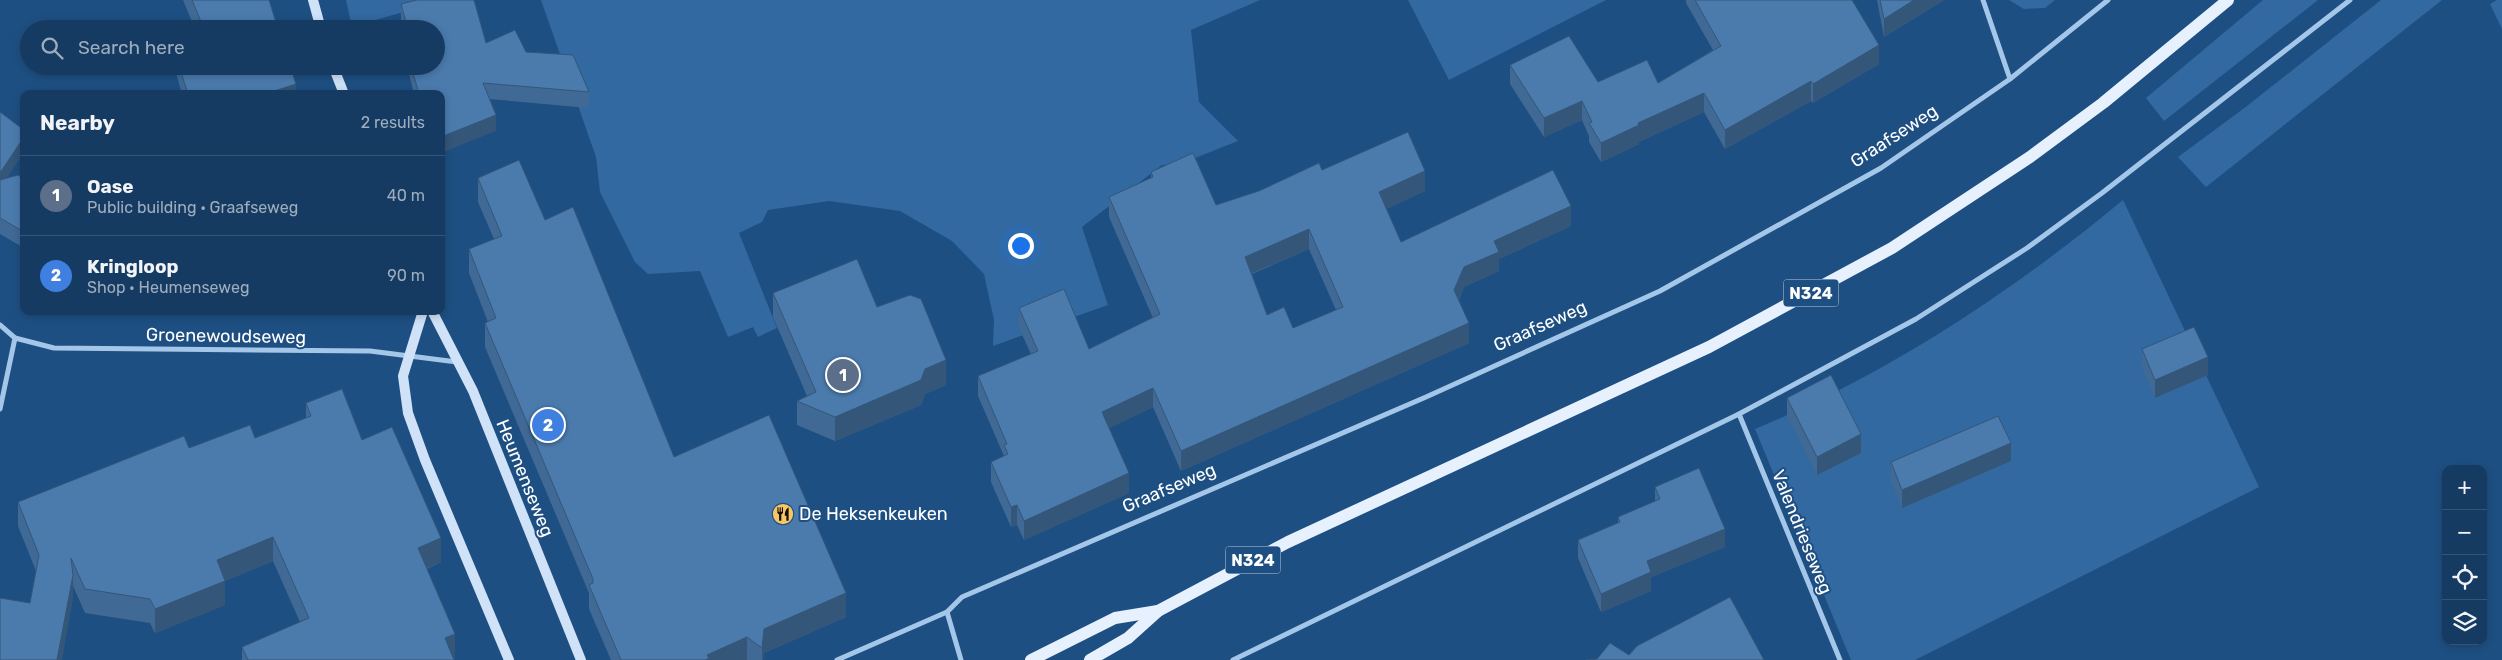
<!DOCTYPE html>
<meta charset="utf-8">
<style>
body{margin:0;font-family:Rubik,sans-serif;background:#23466b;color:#f1f3f6}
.controls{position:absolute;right:15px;bottom:15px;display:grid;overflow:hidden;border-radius:10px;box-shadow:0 2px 8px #0003}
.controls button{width:45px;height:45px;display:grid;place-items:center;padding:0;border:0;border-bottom:1px solid #355577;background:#163b62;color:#f1f3f6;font:25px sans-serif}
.you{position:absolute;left:1020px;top:245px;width:18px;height:18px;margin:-12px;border:4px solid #fff;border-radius:50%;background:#1a73e8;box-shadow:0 0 0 8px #1a73e833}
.badge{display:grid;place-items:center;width:32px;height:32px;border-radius:50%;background:#f8c664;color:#fff;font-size:16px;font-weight:700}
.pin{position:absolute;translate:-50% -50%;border:2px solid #fff;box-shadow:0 1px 5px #0006}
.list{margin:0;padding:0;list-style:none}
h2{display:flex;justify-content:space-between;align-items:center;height:65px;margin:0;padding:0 20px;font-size:21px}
h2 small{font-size:16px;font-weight:400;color:#9eadbe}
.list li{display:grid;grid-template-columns:32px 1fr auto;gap:15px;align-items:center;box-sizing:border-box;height:80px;padding:0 20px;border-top:1px solid #355577}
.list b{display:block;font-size:19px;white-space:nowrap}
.list p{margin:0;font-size:16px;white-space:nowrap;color:#9eadbe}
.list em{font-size:16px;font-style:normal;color:#9eadbe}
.icon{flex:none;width:28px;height:28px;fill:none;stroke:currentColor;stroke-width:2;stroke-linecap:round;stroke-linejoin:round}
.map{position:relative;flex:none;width:2502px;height:660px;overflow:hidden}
.search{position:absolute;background:#163b62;box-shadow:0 2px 8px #0003;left:20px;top:20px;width:425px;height:55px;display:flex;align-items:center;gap:12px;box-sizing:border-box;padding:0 18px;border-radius:28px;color:#9eadbe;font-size:19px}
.panel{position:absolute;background:#163b62;box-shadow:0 2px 8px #0003;left:20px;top:90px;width:425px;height:225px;border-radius:10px}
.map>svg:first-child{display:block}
.green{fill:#3269a0}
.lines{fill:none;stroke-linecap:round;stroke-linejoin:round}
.street{stroke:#a4c7e9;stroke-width:5}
.secondary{stroke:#cfe2f7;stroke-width:10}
.primary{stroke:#e7f1fe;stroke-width:12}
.wall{fill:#406a95;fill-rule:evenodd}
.shaded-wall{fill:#345679}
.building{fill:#4b7bad;stroke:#345679;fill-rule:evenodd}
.labels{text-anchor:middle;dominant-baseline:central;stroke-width:4;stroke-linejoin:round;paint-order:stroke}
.shield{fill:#1e4f82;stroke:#bccada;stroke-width:1}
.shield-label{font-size:16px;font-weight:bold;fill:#fff}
.street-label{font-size:18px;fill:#fff;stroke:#1e4f82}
.poi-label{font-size:18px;fill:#fff;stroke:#1e4f82;text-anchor:start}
</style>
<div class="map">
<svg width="2502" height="660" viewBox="0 0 2502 660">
<rect width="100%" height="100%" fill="#1e4f82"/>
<!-- green -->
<g class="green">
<path d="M346,0h98l-92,27z"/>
<path d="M541,0h719l-69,30 8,72 39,39 -63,25 -13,-1 -80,62 26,78 -115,41 1,-26 -10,-46 -32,-33 -52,-30 -71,-10 -61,9 -6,12 -23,11 38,95 -19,9 -5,-10 -25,10 -28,-66 -52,3 -13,-12 -35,-70 -4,-35z"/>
<path d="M1408,0h198l-157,80z"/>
<path d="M2009,0h46l-10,8 -21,1z"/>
<path d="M2263,0h55l-154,121 -18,-23z"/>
<path d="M2381,0h61l-236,187 -28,-30 69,-51z"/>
<path d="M2497,0h5v29l-12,-25z"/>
<path d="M2123,200l136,287 -344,173h-64l-96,-231c133,-55 257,-137 368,-229z"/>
</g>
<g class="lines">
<!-- street -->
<g class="street">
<path d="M1983,0l27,79"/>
<path d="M0,325l15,13 39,10 316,3 87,11"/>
<path d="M0,409l15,-71"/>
<path d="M1739,414l101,246"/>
<path d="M947,612l14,48"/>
<path d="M837,660l110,-48 15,-15 464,-200 234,-106 221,-123 129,-89 98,-79"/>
<path d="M1233,660l506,-246 177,-95 111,-71 75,-55 248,-193"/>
</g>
<!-- secondary -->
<g class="secondary">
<path d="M313,0l8,29"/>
<path d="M333,66l11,28"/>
<path d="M423,311l-20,65 5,37 17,47 84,200"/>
<path d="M432,311l41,80 108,269"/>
</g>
<!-- primary -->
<g class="primary">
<path d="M1031,660l84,-42 43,-7"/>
<path d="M1090,660l38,-22 30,-27 130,-69 421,-195 183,-99 138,-91 73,-54 125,-103"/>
</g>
</g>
<!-- wall -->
<g class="wall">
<path d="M183,0h86l9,29h-83z"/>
<path d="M1686,0h166l27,64 -66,39 -2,-2 -86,48 -21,-37 -65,30v2l-38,18 -12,-20v-6l-7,-16 -38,17 -34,-53v-19l88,17 60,1 55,-33 -27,-47z"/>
<path d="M1877,0h67l-60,37z"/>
<path d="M401,4l85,39 40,9 63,40v16l-99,-9 6,32 -55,-37h-27l-7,-28h29v-37h-32l-3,-9z"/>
<path d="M174,66h116l6,28h-114z"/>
<path d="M0,112l7,66 17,1v69l-24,-14z"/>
<path d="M1322,170l103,21 -39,18 15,33 170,-16 -72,33v12l-35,16 -5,13 10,43 -288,128 -28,-64 -44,21 20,65 -105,47 -7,-15 -6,2 -20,-45v-20l13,-6 -26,-60v-20l53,-22 -12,-26v-20l70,41 64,-31 -44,-101v-20l42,-19v-6l65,33zM1309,249l27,61 -43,18 -26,-13 -15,-41z"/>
<path d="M478,178l67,42 129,237 172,160 -82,36 -1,7h-152l-22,-51v-16l-104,-246v-24l3,-1 -19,-49v-24l25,-10 -16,-37z"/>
<path d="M773,293l104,14 69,78 -21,9 -4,11 -86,36 -38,-16v-24l10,-5 -34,-79z"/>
<path d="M2142,349l66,26 -53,23 -13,-30z"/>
<path d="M1787,398l74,55 -44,22 -30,-59z"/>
<path d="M306,403l56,37 79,122 -14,7 28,89 -1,1v1h-212v-13l58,-25 -27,-61 -48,20v24l-70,28 -5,-10 -65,-10 -12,-27v13l-43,4 6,-32 -18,-45v-24l171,-54 66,-10 51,-20z"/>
<path d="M2011,461l-109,47 -11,-27v-19z"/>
<path d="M1655,487l70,60 -74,30v14l-50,21 -23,-54v-18l40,-17v-6l37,-16z"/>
</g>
<!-- shaded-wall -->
<g class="shaded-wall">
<path d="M1914,0h30l-60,37v-18z"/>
<path d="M1879,45v19l-66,39v-19z"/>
<path d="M1811,81v20l-86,48v-19z"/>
<path d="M296,84v10h-31z"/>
<path d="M1704,93v19l-65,30v2l-38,18v-19l37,-20z"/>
<path d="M1582,101v19l-38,17v-19z"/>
<path d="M496,115v16l-55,22v-16z"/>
<path d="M24,137v15l-24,37v-16z"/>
<path d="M1425,171v20l-46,21v-20z"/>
<path d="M1571,206v20l-72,33v12l-35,16 -10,23v-20l10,-23 30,-26z"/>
<path d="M1309,229v20l-64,27v-19z"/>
<path d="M1469,323v20l-288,128v-20z"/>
<path d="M2208,357v18l-53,23v-18z"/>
<path d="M946,360v25l-21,9 -4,11 -86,36v-24l90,-48z"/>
<path d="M1153,388v19l-51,25v-20z"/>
<path d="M1861,434v19l-44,22v-18z"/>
<path d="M2011,443v18l-109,47v-18z"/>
<path d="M1129,473v20l-105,47v-19z"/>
<path d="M1017,505v20l-6,2v-20z"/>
<path d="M1725,529v18l-74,30v14l-50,21v-18l46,-33z"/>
<path d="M273,537v24l-48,20v24l-70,28v-24l62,-49z"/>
<path d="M441,538v24l-23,10v-24z"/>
<path d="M73,575v24l-11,61h-5z"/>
<path d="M846,593v24l-82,36 -1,7h-1v-12l2,-19z"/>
<path d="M455,634v24l-5,2 -5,-22z"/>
<path d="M747,637v23h-42l2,-5z"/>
</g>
<!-- building -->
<g class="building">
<path d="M192,0h77l9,29h-74z"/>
<path d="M417,0h57l12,43 29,-13 11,22 47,3 16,37 -106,-9 13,32 -55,22v-43h-22l-8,-28h25v-37h-28l-7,-25z"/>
<path d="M1695,0h157l27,45 -66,39 -2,-3 -86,49 -21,-37 -66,30 1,2 -38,18 -12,-20 3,-1 -10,-21 -38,17 -34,-53 59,-29 29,46 49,-22 11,23 63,-37z"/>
<path d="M1880,0h34l-30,19z"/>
<path d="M179,66h111l6,18 -31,10h-77z"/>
<path d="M0,112l24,18v7l-24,36z"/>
<path d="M1408,132l17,39 -46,21 22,50 152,-72 18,36 -77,35 5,11 -35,15 -10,23 15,33 -288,128 -28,-63 -51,24 27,61 -105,48 -7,-16 -6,2 -20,-45 17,-8 -4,-9 3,-1 -29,-68 60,-25 -19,-43 45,-19 25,60 71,-35 -51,-117 44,-20 -2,-5 42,-19 23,52 43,-14 60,-28 3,7zM1309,229l34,78 -50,21 -9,-21 -17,8 -22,-58z"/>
<path d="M519,160l26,60 28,-13 101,250 95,-42 77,178 -82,36 -2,19 -15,-11 -40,18 2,3 -4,2h-84l-32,-75 4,-2v-4l-108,-256 11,-5 -27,-69 33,-13 -24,-58z"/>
<path d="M18,175l6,4v53l-24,-14v-38z"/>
<path d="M857,259l20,48 33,-12 11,4 25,61 -21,9 -4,11 -86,37 -38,-16 19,-9 -43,-99z"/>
<path d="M2194,327l14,30 -53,23 -13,-31z"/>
<path d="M1831,375l30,59 -44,23 -30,-59z"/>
<path d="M342,389l20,51 30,-13 49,111 -23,10 37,86 -10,4 9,22h-206l-6,-13 67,-29 -36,-81 -56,23 8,21 -70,28 -5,-10 -65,-10 -14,-31 2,17 -16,85h-57v-62l30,5 9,-48 -21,-53 166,-66 5,12 61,-23 5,13 56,-22 -5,-13z"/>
<path d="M1998,416l13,27 -109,47 -11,-28z"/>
<path d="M1699,468l26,61 -78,32 4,11 -50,22 -23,-54 42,-18 -2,-5 42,-18 -5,-12z"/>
<path d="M1730,597l34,63h-178l11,-1 13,-16 19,12 8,-9z"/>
</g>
<!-- icons -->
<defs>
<g id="restaurant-disc" transform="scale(1.125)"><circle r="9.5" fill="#f8c664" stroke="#1e4f82"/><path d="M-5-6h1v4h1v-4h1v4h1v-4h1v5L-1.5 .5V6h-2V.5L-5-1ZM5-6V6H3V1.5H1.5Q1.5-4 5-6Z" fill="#111"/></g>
</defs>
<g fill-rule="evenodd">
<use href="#restaurant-disc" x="783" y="514"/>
</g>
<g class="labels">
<!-- shield labels -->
<g class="shield">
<rect x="1783.5" y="279.5" width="55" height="27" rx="4"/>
<rect x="1225.5" y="546.5" width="55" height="27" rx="4"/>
</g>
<g class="shield-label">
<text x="1811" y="293">N324</text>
<text x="1253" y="560">N324</text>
</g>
<!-- street labels -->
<g class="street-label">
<text transform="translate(1894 136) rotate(-33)">Graafseweg</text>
<text transform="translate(1540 326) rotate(-24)">Graafseweg</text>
<text transform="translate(226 336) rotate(1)">Groenewoudseweg</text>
<text transform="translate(525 478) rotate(68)">Heumenseweg</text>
<text transform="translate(1169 488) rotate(-23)">Graafseweg</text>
<text transform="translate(1802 532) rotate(68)">Valendrieseweg</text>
</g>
<!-- poi labels -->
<g class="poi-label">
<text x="799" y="514">De Heksenkeuken</text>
</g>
</g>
</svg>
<div class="controls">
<button>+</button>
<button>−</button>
<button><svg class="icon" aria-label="locate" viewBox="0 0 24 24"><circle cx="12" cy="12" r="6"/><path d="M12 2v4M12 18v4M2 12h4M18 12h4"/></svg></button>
<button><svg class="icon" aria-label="layers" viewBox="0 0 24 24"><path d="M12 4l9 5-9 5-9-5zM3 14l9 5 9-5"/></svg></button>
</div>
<div class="you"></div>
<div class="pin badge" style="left:843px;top:375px;background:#5c6f8a">1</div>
<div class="pin badge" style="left:548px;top:425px;background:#3f7fe0">2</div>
<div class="search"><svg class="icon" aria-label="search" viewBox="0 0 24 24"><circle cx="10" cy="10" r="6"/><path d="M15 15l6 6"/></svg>Search here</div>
<section class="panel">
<h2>Nearby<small>2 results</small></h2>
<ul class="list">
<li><span class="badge" style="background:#5c6f8a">1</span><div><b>Oase</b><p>Public building · Graafseweg</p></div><em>40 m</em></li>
<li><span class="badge" style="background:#3f7fe0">2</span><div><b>Kringloop</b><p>Shop · Heumenseweg</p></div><em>90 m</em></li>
</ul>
</section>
</div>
